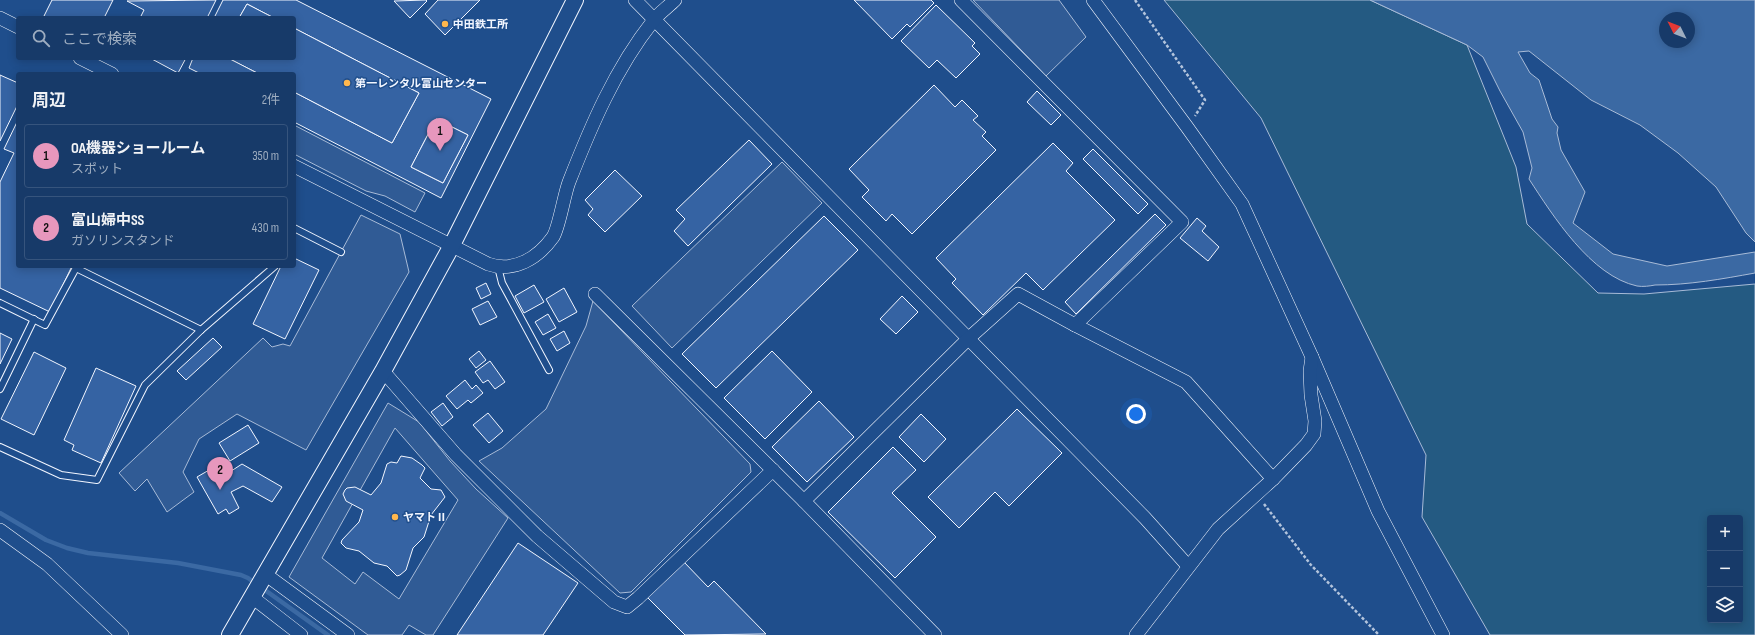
<!DOCTYPE html>
<html lang="ja">
<meta charset="utf-8">
<style>
body{margin:0;font-family:"Sofia Sans Condensed","Noto Sans JP",sans-serif;background:#20416f;color:#f1f3f6}
.controls{position:absolute;right:12px;bottom:12px;display:grid;overflow:hidden;border-radius:4px;box-shadow:0 2px 10px #0003}
.controls button{width:36px;height:36px;display:grid;place-items:center;padding:0;border:0;border-bottom:1px solid #36547d;background:#173a69;color:#f1f3f6;font:20px sans-serif}
.compass{position:absolute;left:1659px;top:12px;width:36px;height:36px;border-radius:50%;background:#173a69;box-shadow:0 2px 10px #0003;rotate:312deg}
.you{position:absolute;left:1136px;top:414px;width:14px;height:14px;margin:-10px;border:3px solid #fff;border-radius:50%;background:#1a73e8;box-shadow:0 0 0 6px #1a73e833}
.badge{display:grid;place-items:center;width:26px;height:26px;border-radius:50%;background:#e797bd;color:#111;font-size:13px;font-weight:700}
.pin{position:absolute;translate:-50% -33px;filter:drop-shadow(0 1px 2px #0008)}
.pin::after{content:'';position:absolute;top:21px;width:14px;height:12px;background:inherit;clip-path:polygon(0 0,100% 0,50% 100%)}
.list{margin:0;padding:0;list-style:none}
h2{display:flex;justify-content:space-between;align-items:center;height:52px;margin:0;padding:0 16px;font-size:17px}
h2 small{font-size:13px;font-weight:400;color:#9eadc0}
.list li{display:grid;grid-template-columns:26px 1fr auto;gap:12px;align-items:center;box-sizing:border-box;height:64px;margin:0 8px 8px;padding:0 8px;border:1px solid #36547d;border-radius:4px}
.list b{display:block;font-size:15px;white-space:nowrap}
.list p{margin:0;font-size:13px;white-space:nowrap;color:#9eadc0}
.list em{font-size:13px;font-style:normal;color:#9eadc0}
.icon{flex:none;width:22px;height:22px;fill:none;stroke:currentColor;stroke-width:2;stroke-linecap:round;stroke-linejoin:round}
.map{position:relative;flex:none;width:1755px;height:635px;overflow:hidden}
.search{position:absolute;background:#173a69;box-shadow:0 2px 10px #0003;left:16px;top:16px;width:280px;height:44px;display:flex;align-items:center;gap:10px;box-sizing:border-box;padding:0 14px;border-radius:4px;color:#9eadc0;font-size:15px}
.panel{position:absolute;background:#173a69;box-shadow:0 2px 10px #0003;left:16px;top:72px;width:280px;height:196px;border-radius:4px}
.map>svg:first-child{display:block}
.green{fill:#245a82;stroke:#a8bbd7;fill-rule:evenodd}
.parking{fill:#305b95;stroke:#a8bbd7;fill-rule:evenodd}
.water{fill:#3b69a3;stroke:#a8bbd7;fill-rule:evenodd}
.lines{fill:none;stroke-linecap:round;stroke-linejoin:round}
.stream{stroke:#3b69a3;stroke-width:4.5}
.building{fill:#3563a3;stroke:#f2f6ff;fill-rule:evenodd}
.service-casing{stroke:#f2f6ff;stroke-width:8}
.minor-casing{stroke:#f2f6ff;stroke-width:14}
.tertiary-casing{stroke:#f2f6ff;stroke-width:18}
.path{stroke:#b3c4dc;stroke-width:2.5;stroke-dasharray:3 2;stroke-linecap:butt}
.service{stroke:#1f4e8c;stroke-width:6}
.minor{stroke:#1f4e8c;stroke-width:13}
.tertiary{stroke:#1f4e8c;stroke-width:16}
.poi-dot{fill:#ffb74d;stroke:#1f4e8c;stroke-width:1.5}
.labels{text-anchor:middle;dominant-baseline:central;stroke-width:3;stroke-linejoin:round;paint-order:stroke}
.poi-label{font-size:11px;font-weight:bold;fill:#f2f6ff;stroke:#1f4e8c;text-anchor:start}
</style>
<div class="map">
<svg width="1755" height="635" viewBox="0 0 1755 635">
<rect width="100%" height="100%" fill="#1f4e8c"/>
<!-- green -->
<path class="green" d="M1164,0h206l97,45 49,122 11,57 71,69 46,1 111,-10v351h-265l-68,-118 4,-62 -165,-337zM1710,518h30v102h-30z"/>
<!-- parking -->
<g class="parking">
<path d="M973,0h86l27,37 -40,39z"/>
<path d="M294,125l131,68 -10,19 -30,-16 -19,-5 -72,-37z"/>
<path d="M782,162l40,41 -150,145 -40,-42z"/>
<path d="M361,215l39,19 9,38 -103,178 -69,-36 -38,25 -16,33 11,20 -27,20 -20,-33 -12,12 -16,-18 144,-135 9,9 11,-3 7,2z"/>
<path d="M593,301l157,163 1,8 -120,120 -11,1 -141,-132 23,-13 44,-39 40,-83z"/>
<path d="M388,403l31,19 31,39 26,28 32,29 -75,117h-7l-17,-10 -7,10h-34l-79,-58zM395,428l63,72 -59,99 -36,-27 -8,12 -33,-26z"/>
</g>
<!-- water -->
<path class="water" d="M1370,0h385v242l-9,-9 -30,-46 -38,-34 -38,-28 -49,-25 -62,-49 -11,1 12,21 9,7 13,39 6,8 -1,6 4,17 24,42 -12,31 40,31 54,12 88,-14v21c-33,6 -66,12 -100,12 -5,1 -12,2 -18,1 -46,-10 -84,-70 -108,-107l3,-11 -9,-36 -23,-41 -17,-34 -16,-12zM1665,18h24v24h-24z"/>
<g class="lines">
<!-- stream -->
<path class="stream" d="M0,513l46,27 21,8 21,5 90,10 63,12 7,3 80,57"/>
</g>
<!-- building -->
<g class="building">
<path d="M52,0h61l-9,18h-56l-4,-2z"/>
<path d="M216,0l-9,18h-67l4,-8 -17,-9z"/>
<path d="M223,0h73l195,99 -50,99 -147,-76v-30l98,51 27,-50 -125,-65v-10h-20l-27,-14 -8,14h-25zM436,119l32,16 -25,48 -32,-16z"/>
<path d="M426,0l1,1 -17,17 -16,-17z"/>
<path d="M438,0h42l-35,35 -20,-21z"/>
<path d="M854,0h77l3,3 -24,24 -3,-3 -15,15z"/>
<path d="M247,4l27,14h-35z"/>
<path d="M936,5l39,38 -3,3 8,8 -24,24 -19,-18 -8,8 -28,-27z"/>
<path d="M294,28l125,65 -27,50 -98,-51v-18h-35l-31,-16h66z"/>
<path d="M150,58h36l-8,15z"/>
<path d="M193,58h35l31,16h-58l-12,-6z"/>
<path d="M0,75l18,8v21l-18,37z"/>
<path d="M934,85l21,22 7,-7 16,16 -5,4 13,12 -4,4 14,14 -84,84 -20,-20 -6,7 -24,-24 7,-7 -20,-21z"/>
<path d="M1037,91l24,24 -10,10 -24,-23z"/>
<path d="M436,119l32,16 -25,48 -32,-16z"/>
<path d="M18,120v146h54l-22,46 -50,-24v-106l14,-29 -10,-4z"/>
<path d="M749,140l23,24 -84,82 -14,-15 11,-12 -9,-9z"/>
<path d="M1053,143l20,20 -7,8 49,49 -72,70 -17,-17 -43,42 -31,-32 4,-4 -20,-21z"/>
<path d="M1093,149l55,55 -10,10 -55,-55z"/>
<path d="M615,170l27,26 -37,36 -17,-17 5,-6 -8,-9z"/>
<path d="M1155,214l11,11 -90,89 -11,-12z"/>
<path d="M824,216l34,34 -142,138 -34,-34z"/>
<path d="M1197,218l9,8 -4,5 17,16 -11,14 -28,-23z"/>
<path d="M294,258l25,12 -34,69 -32,-15 28,-58h13z"/>
<path d="M486,283l5,11 -10,5 -5,-11z"/>
<path d="M534,285l10,17 -20,11 -9,-17z"/>
<path d="M564,288l13,24 -18,10 -13,-23z"/>
<path d="M902,296l16,16 -22,22 -16,-15z"/>
<path d="M488,301l9,16 -17,8 -8,-16z"/>
<path d="M548,314l8,14 -13,7 -8,-13z"/>
<path d="M564,331l6,12 -13,8 -7,-12z"/>
<path d="M0,333l12,6 -12,25z"/>
<path d="M213,338l9,9 -36,33 -9,-9z"/>
<path d="M479,351l7,9 -10,8 -7,-9z"/>
<path d="M772,351l40,41 -47,47 -41,-41z"/>
<path d="M34,352l32,16 -32,67 -33,-16z"/>
<path d="M490,361l15,21 -10,7 -7,-9 -5,3 -8,-11z"/>
<path d="M96,368l40,18 -35,77 -29,-13 2,-5 -10,-5z"/>
<path d="M465,380l7,9 4,-4 7,8 -12,10 -3,-3 -11,9 -11,-13z"/>
<path d="M819,401l35,36 -47,45 -35,-35z"/>
<path d="M443,403l10,14 -11,9 -11,-14z"/>
<path d="M1017,409l45,44 -53,53 -14,-14 -36,36 -31,-31z"/>
<path d="M488,413l15,18 -14,12 -16,-18z"/>
<path d="M921,414l25,25 -22,23 -25,-25z"/>
<path d="M248,425l11,18 -29,18 -11,-18z"/>
<path d="M893,447l23,23 -24,23 44,44 -41,41 -67,-66z"/>
<path d="M401,456l11,2 10,7 3,3 -5,10 11,11 10,1 4,7 -14,18 -7,22 -11,11 -7,22 -6,5 -3,1 -10,-10 -13,-3 -15,-12 -13,-3 -5,-5 1,-3 17,-18 4,-12 -17,-9 -3,-7 2,-4 2,-2 8,-1 16,8 10,-12 6,-19 4,-2 6,1z"/>
<path d="M242,464l40,23 -10,15 -29,-16 -12,6 8,16 -10,6 -3,-5 -8,5 -21,-37 19,-11 6,11z"/>
<path d="M518,543l60,40 -35,52h-86z"/>
<path d="M683,561l25,26 6,-6 52,53 -81,1 -38,-38z"/>
</g>
<g class="lines">
<!-- service casing -->
<g class="service-casing">
<g id="service">
<path d="M294,228l47,24"/>
<path d="M498,267l4,16 47,87"/>
<path d="M76,268l125,62"/>
<path d="M0,303l45,22 32,-59"/>
<path d="M0,389l34,-70"/>
<path d="M0,447l61,28 36,5 48,-95 56,-55 74,-64"/>
</g>
</g>
<!-- minor casing -->
<g class="minor-casing">
<g id="minor">
<path d="M635,0l510,518 43,48"/>
<path d="M1093,0l94,127 55,77 70,153 66,154 65,124"/>
<path d="M0,18l18,9"/>
<path d="M80,58l32,16"/>
<path d="M294,166l194,98c26,9 50,-6 65,-27 6,-9 11,-42 16,-55 22,-56 46,-113 84,-161 6,-8 15,-14 22,-21"/>
<path d="M595,294l209,207 131,134"/>
<path d="M1075,325l111,57 87,97"/>
<path d="M383,371l73,84 81,81 77,66 13,5 11,-9 135,-128"/>
<path d="M804,501l165,-163 49,-44 57,31 107,-103 -221,-222"/>
<path d="M0,530l47,34 75,71"/>
<path d="M265,574l83,61"/>
<path d="M252,597l49,38"/>
<path d="M1136,635l82,-106 55,-50 33,-34 8,-11 1,-13 -4,-26 -1,-24 2,-14"/>
</g>
</g>
<!-- tertiary casing -->
<g class="tertiary-casing">
<path id="tertiary" d="M230,635l153,-264 68,-124 124,-247"/>
</g>
<!-- path -->
<g class="path">
<path d="M1135,0l70,100 -10,16"/>
<path d="M1264,504l47,61 68,70"/>
</g>
<!-- service -->
<use href="#service" class="service"/>
<!-- minor -->
<use href="#minor" class="minor"/>
<!-- tertiary -->
<use href="#tertiary" class="tertiary"/>
</g>
<!-- markers -->
<g class="poi-dot">
<circle cx="445" cy="24" r="4"/>
<circle cx="347" cy="83" r="4"/>
<circle cx="395" cy="517" r="4"/>
</g>
<g class="labels">
<!-- poi labels -->
<g class="poi-label">
<text x="453" y="24">中田鉄工所</text>
<text x="355" y="83">第一レンタル富山センター</text>
<text x="403" y="517">ヤマトⅡ</text>
</g>
</g>
</svg>
<div class="controls">
<button>+</button>
<button>−</button>
<button><svg class="icon" aria-label="layers" viewBox="0 0 24 24"><path d="M12 4l9 5-9 5-9-5zM3 14l9 5 9-5"/></svg></button>
</div>
<svg class="compass" viewBox="-18 -18 36 36"><path d="M0-13l5 13h-10z" fill="#e53935"/><path d="M0 13l5-13h-10z" fill="#9eadc0"/></svg>
<div class="you"></div>
<div class="pin badge" style="left:440px;top:151px">1</div>
<div class="pin badge" style="left:220px;top:490px">2</div>
<div class="search"><svg class="icon" aria-label="search" viewBox="0 0 24 24"><circle cx="10" cy="10" r="6"/><path d="M15 15l6 6"/></svg>ここで検索</div>
<section class="panel">
<h2>周辺<small>2件</small></h2>
<ul class="list">
<li><span class="badge">1</span><div><b>OA機器ショールーム</b><p>スポット</p></div><em>350 m</em></li>
<li><span class="badge">2</span><div><b>富山婦中SS</b><p>ガソリンスタンド</p></div><em>430 m</em></li>
</ul>
</section>
</div>
